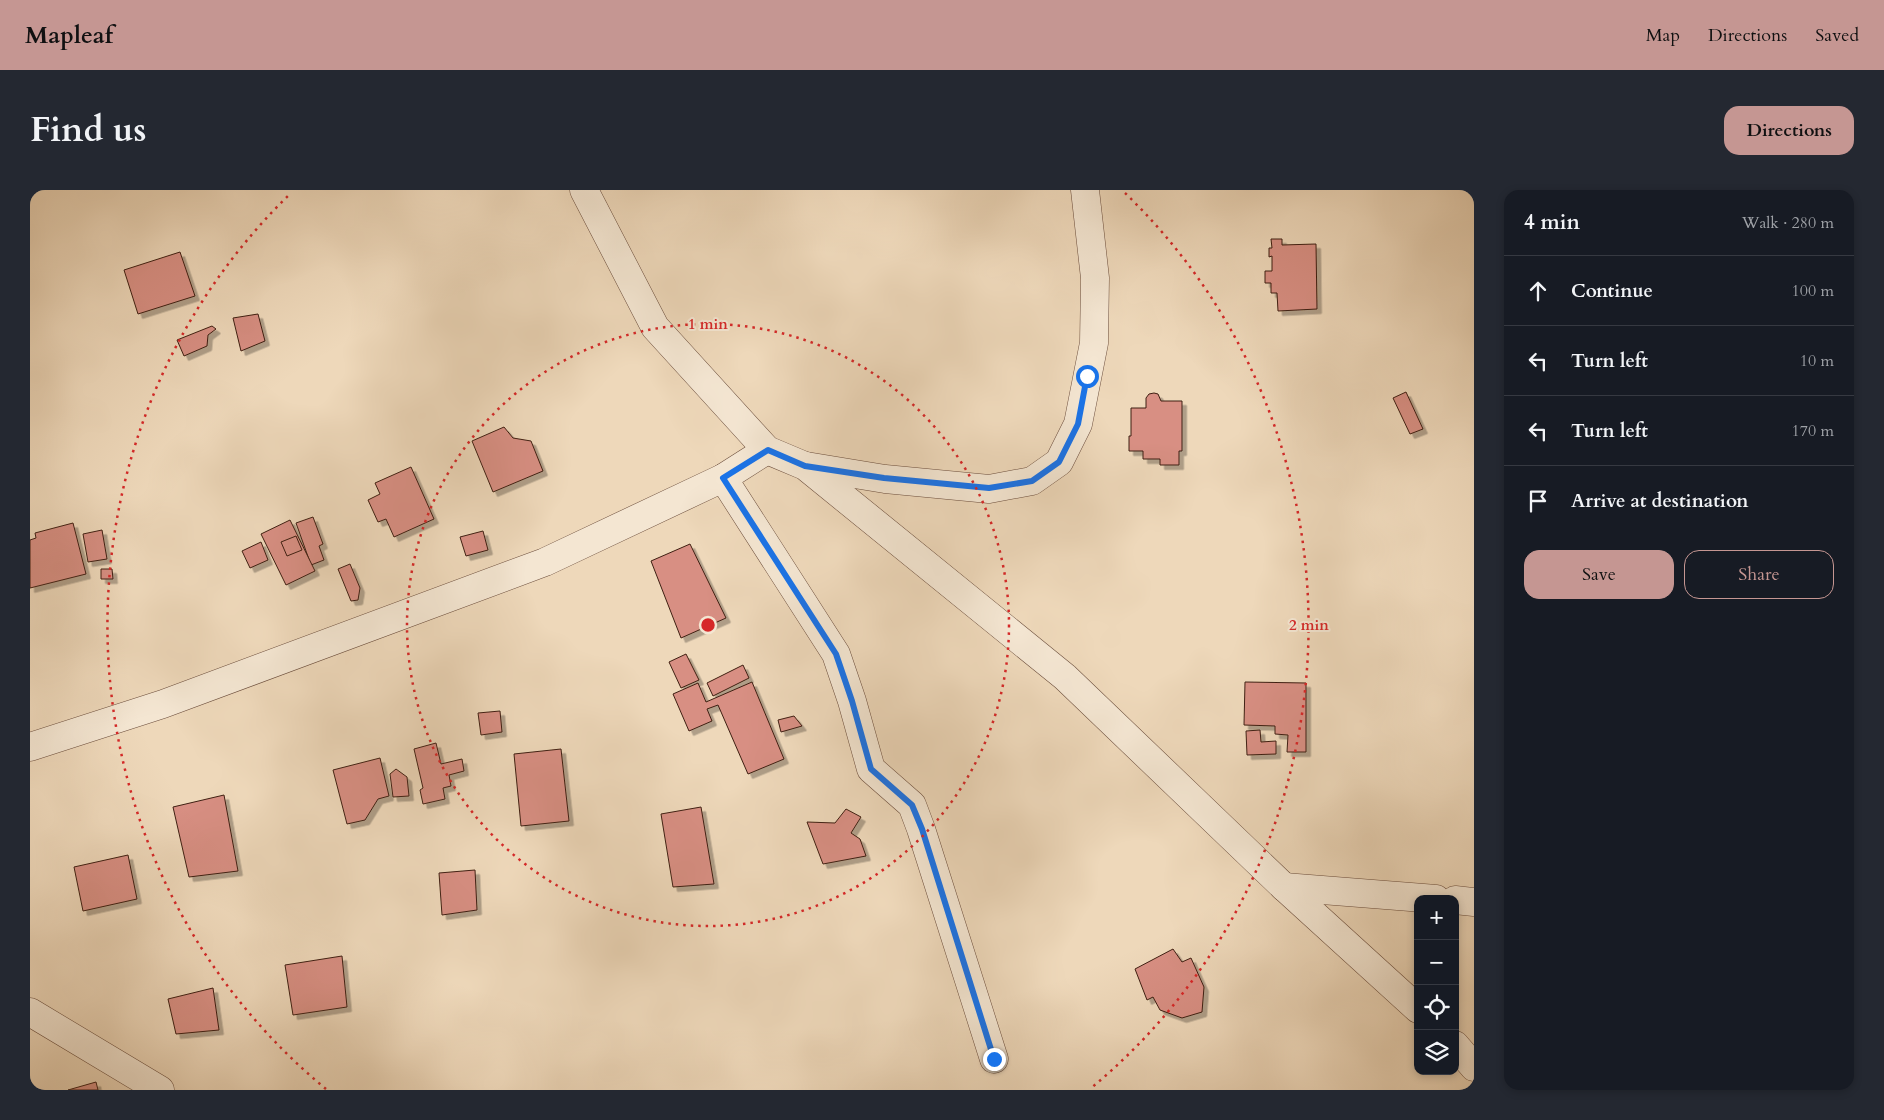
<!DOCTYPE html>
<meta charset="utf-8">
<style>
body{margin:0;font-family:Cardo,serif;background:#242831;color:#f1f3f6}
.controls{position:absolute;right:15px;bottom:15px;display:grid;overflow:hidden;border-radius:10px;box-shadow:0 2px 8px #0003}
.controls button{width:45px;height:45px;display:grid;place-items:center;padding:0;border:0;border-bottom:1px solid #363941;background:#171b24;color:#f1f3f6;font:25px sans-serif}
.stop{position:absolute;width:15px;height:15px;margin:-11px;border:4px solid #1a73e8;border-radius:50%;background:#fff}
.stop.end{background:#1a73e8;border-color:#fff;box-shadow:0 1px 5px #0008}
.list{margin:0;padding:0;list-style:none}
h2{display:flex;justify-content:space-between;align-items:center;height:65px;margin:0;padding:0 20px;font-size:21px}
h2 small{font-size:16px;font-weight:400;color:#9ea1a6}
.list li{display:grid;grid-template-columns:32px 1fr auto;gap:15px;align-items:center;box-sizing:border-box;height:70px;padding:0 20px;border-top:1px solid #363941}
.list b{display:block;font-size:19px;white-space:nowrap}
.list em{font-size:16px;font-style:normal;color:#9ea1a6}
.actions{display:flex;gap:10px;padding:15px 20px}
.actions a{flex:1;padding:11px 0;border:1px solid #c59692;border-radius:15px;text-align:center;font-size:18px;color:#c59692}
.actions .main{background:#c59692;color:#111}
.icon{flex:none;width:28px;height:28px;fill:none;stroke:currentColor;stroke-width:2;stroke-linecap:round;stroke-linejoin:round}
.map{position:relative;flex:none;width:1444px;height:900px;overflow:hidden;border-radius:15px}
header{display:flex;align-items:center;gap:30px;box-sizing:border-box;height:70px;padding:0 25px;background:#c59692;color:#111}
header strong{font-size:24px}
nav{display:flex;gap:28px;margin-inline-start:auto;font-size:18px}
.intro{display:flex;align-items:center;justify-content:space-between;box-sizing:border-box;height:120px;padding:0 30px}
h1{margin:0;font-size:35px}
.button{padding:12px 22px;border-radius:15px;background:#c59692;color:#111;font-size:18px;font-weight:700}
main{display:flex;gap:30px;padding:0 30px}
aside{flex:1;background:#171b24;border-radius:15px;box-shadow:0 2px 8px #0003}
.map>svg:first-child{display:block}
.building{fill:#d88f83;stroke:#3f1f12;filter:url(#shadow)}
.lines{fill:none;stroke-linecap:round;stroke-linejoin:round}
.street-casing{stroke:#6b4d3c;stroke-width:29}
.street{stroke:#f4e6d2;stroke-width:28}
.route{stroke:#1a73e8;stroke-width:6}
.ring{fill:none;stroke:#d62828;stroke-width:2.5;stroke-dasharray:2.5 5}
.centre{fill:#d62828;stroke:#f4e6d2;stroke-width:2.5}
.ring-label{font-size:15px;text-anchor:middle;font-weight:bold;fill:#d62828;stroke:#f4e6d2;stroke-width:4;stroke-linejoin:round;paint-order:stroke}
</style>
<header>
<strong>Mapleaf</strong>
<nav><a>Map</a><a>Directions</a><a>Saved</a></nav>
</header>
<div class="intro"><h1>Find us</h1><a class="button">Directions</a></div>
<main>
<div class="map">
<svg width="1444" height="900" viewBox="0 0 1444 900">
<defs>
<filter id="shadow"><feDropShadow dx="4.5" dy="4.5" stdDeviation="0" flood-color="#0004"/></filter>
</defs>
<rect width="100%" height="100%" fill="#eed8ba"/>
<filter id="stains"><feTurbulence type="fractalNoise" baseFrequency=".004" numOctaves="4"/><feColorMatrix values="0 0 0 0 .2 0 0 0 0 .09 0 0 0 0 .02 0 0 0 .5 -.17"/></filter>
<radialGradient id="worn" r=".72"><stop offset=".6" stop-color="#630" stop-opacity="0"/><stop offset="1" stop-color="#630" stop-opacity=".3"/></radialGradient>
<!-- building -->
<g class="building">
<path d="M1241,49h11v6l34,-1 1,65 -39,2 -1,-18h-6v-10h-6v-12h7v-15l-3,1v-9h3z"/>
<path d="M150,62l15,44 -57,18 -14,-44z"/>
<path d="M228,124l7,27 -24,10 -8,-33z"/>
<path d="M182,136l4,3 -8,6 -1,11 -23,10 -7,-16z"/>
<path d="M1376,202l17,37 -13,5 -17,-36z"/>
<path d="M1124,203l4,1 3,7h21v50h-3v14h-19v-6h-17v-8h-14v-15h2v-28h15v-10l3,-4z"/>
<path d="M474,237l9,11 18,3 12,30 -50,21 -21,-51z"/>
<path d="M381,277l23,52 -40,18 -8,-18 -8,3 -10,-22 12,-6 -5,-11z"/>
<path d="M283,327l10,27 -4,2 5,14 -13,5 -15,-42z"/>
<path d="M260,330l25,51 -29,14 -25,-51z"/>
<path d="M43,333l13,51 -56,14v-48l6,-2 -1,-5z"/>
<path d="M72,340l5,29 -19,3 -5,-28z"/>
<path d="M453,341l5,19 -22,6 -6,-19z"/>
<path d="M266,346l6,14 -15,6 -6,-14z"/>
<path d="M231,352l7,18 -18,8 -8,-17z"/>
<path d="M660,354l36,74 -45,20 -30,-77z"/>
<path d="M320,374l10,24 -2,12 -7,1 -13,-32z"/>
<path d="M71,379h11l1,10h-12z"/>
<path d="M656,464l13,26 -18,8 -12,-26z"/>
<path d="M713,475l6,13 -36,18 -6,-13z"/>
<path d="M722,492l32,77 -36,15 -30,-69 -11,4 5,12 -23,10 -16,-37 25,-11 8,19z"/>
<path d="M1215,492l61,1v69h-19l1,-17 -13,-1v-8l-31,-1z"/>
<path d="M470,521l2,21 -21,3 -3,-22z"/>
<path d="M764,526l8,10 -21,6 -3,-12z"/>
<path d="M1230,540l1,12 15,-1v13l-29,1 -1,-24z"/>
<path d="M406,553l5,21 21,-5 2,12 -15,4 2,11 -8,2 2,11 -22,5 -3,-14 3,-2 -9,-39z"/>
<path d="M531,559l8,72 -48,5 -7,-72z"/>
<path d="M350,568l9,38 -11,3 -13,21 -18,4 -14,-54z"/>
<path d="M366,579l11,8 2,19 -16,1 -3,-23z"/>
<path d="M194,605l14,76 -49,6 -16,-70z"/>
<path d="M671,617l13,77 -41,3 -12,-73z"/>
<path d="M816,619l15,8 -10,16 9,6 6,17 -43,8 -16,-42 28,1z"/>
<path d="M98,665l9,44 -54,12 -9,-44z"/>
<path d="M445,680l2,40 -35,5 -3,-42z"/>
<path d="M1143,759l9,13 9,-4 13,29 -2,25 -20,6 -22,-8 -7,-13 -6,3 -12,-31z"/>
<path d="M312,766l5,51 -54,8 -8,-50z"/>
<path d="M183,798l6,42 -43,4 -8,-35z"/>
<path d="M66,892l2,8h-30z"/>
</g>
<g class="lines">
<!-- street casing -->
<g class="street-casing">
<g id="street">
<path d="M554,0l71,137 112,123 38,16 260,211 219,210 134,122"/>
<path d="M776,276l79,13 104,10 43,-8 27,-19 19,-38 16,-81 1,-65 -10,-88"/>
<path d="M693,288l113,176 16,47 19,68 41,36 9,24 73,230"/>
<path d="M0,557l133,-43 382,-142 178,-84 44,-28"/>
<path d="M1254,697l152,12"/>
<path d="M1425,710l19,2"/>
<path d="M0,822l130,78"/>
<path d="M1425,855l19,22"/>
</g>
</g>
<!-- street -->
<use href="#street" class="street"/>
</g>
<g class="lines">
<!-- route -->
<path class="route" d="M964,869l-72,-230 -10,-24 -41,-36 -19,-68 -16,-47 -113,-176 45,-28 37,16 79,12 105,10 43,-7 27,-19 19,-38 9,-48"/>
</g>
<!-- distance rings -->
<g class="ring">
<circle cx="678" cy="435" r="301"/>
<path d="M296 899A601 601 0 0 1 261 3M1095 3A601 601 0 0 1 1060 899"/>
</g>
<circle cx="678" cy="435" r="8" class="centre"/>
<g class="ring-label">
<text x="678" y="139">1 min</text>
<text x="1279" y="440">2 min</text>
</g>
<rect width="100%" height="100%" filter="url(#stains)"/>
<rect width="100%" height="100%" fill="url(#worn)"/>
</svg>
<div class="controls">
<button>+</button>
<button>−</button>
<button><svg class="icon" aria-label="locate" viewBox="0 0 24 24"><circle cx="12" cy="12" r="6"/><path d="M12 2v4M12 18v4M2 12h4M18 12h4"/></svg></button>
<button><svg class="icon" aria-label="layers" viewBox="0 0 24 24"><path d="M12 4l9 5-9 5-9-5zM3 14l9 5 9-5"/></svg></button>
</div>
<div class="stop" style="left:1057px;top:186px"></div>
<div class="stop end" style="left:964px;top:869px"></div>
</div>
<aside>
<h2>4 min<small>Walk · 280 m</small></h2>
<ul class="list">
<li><svg class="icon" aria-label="ahead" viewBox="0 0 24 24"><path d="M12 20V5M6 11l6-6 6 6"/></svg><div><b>Continue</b></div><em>100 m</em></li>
<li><svg class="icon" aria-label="left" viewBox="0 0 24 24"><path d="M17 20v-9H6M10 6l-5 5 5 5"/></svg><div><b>Turn left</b></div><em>10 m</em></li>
<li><svg class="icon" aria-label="left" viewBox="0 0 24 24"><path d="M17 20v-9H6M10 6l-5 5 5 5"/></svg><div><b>Turn left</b></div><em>170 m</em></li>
<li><svg class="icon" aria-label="arrive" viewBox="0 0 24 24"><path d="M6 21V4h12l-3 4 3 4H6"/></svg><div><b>Arrive at destination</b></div></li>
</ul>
<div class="actions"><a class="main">Save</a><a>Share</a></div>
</aside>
</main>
